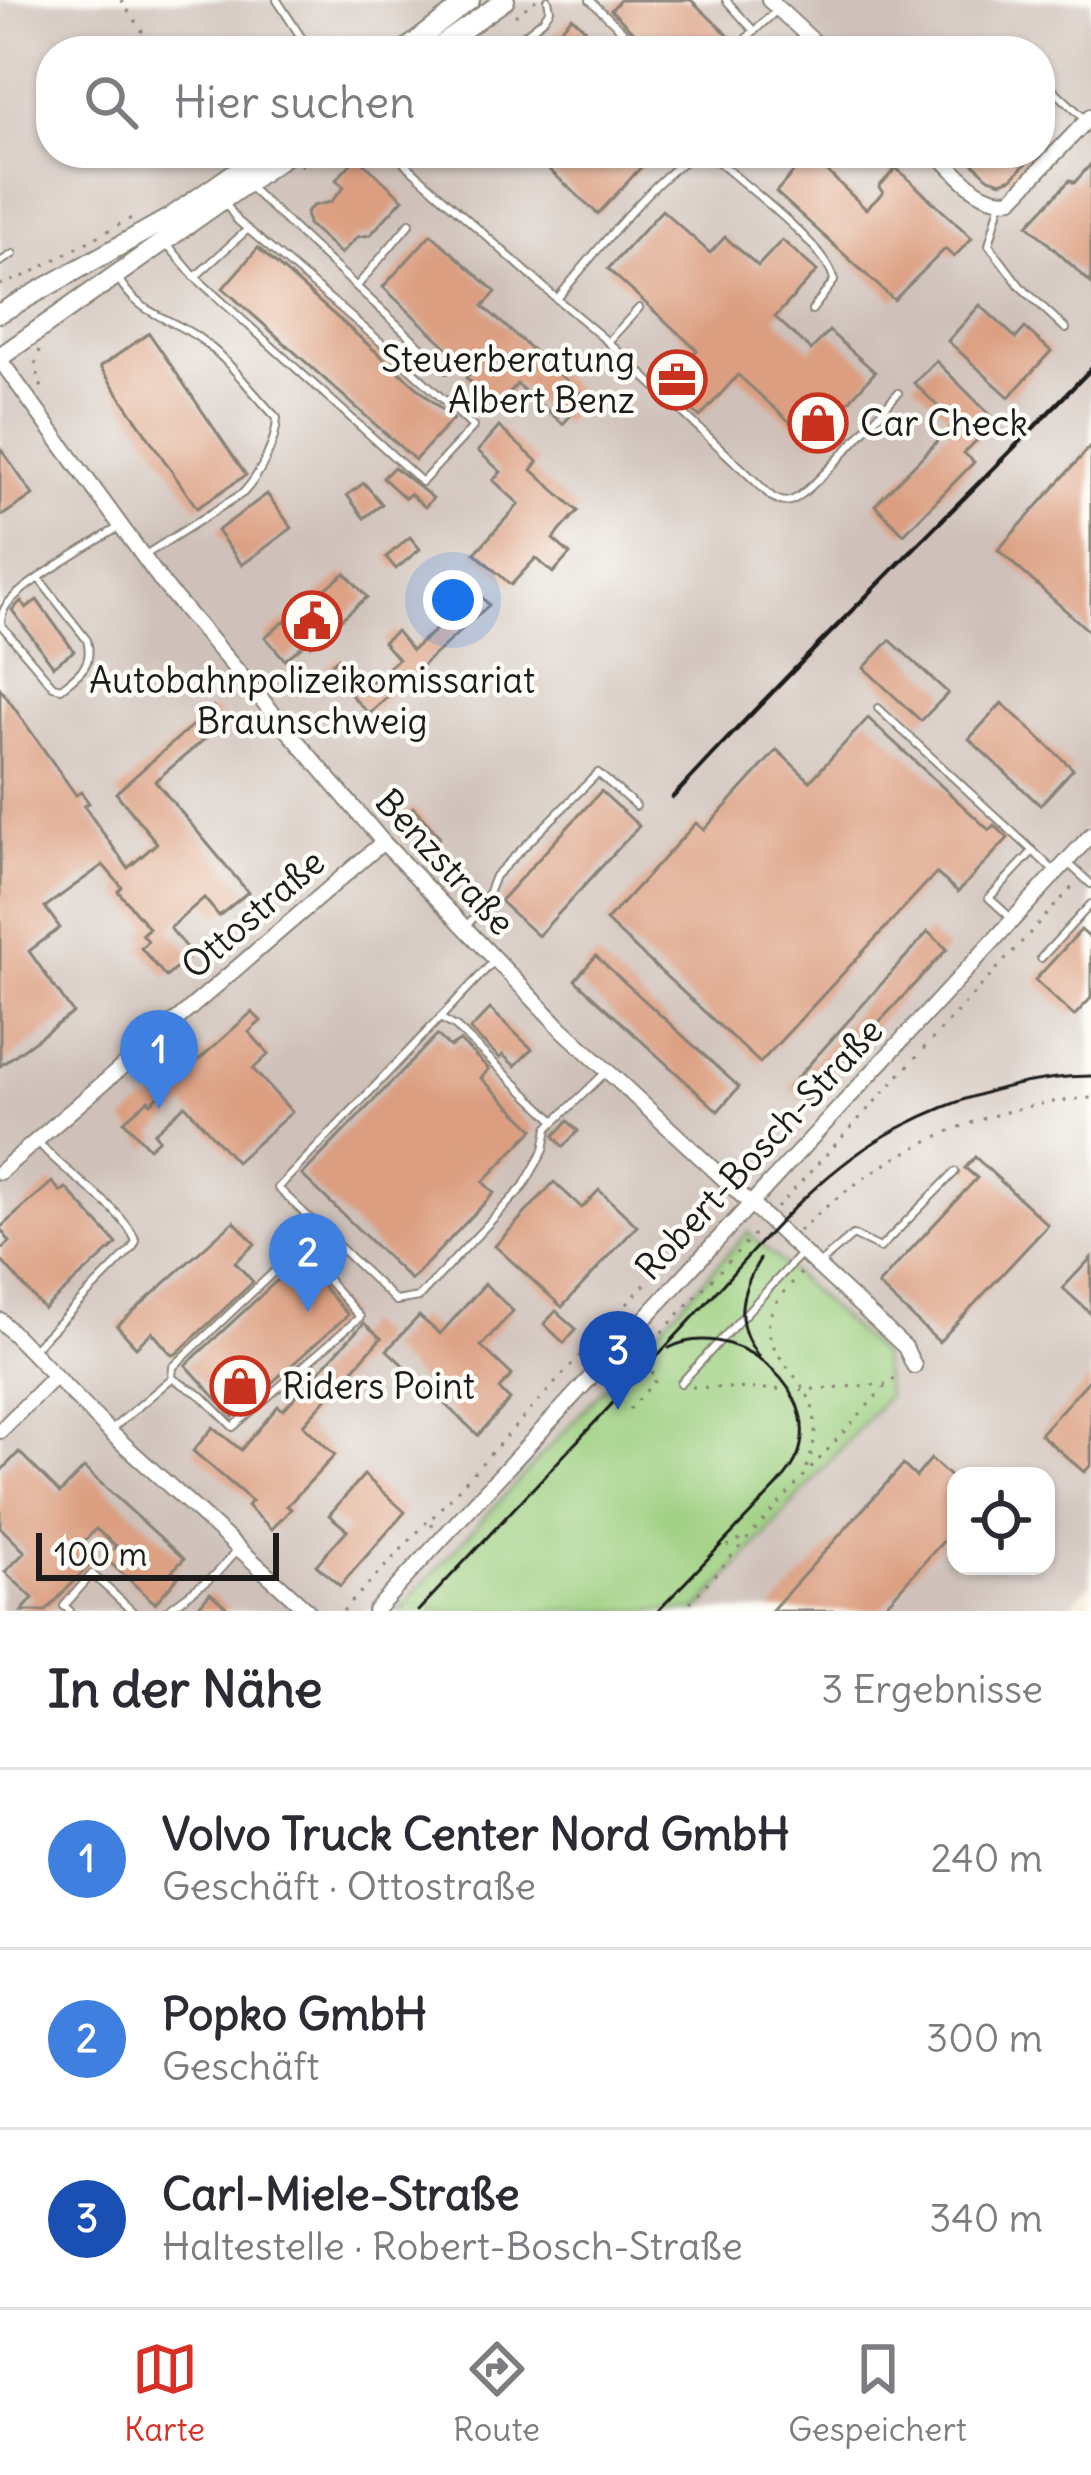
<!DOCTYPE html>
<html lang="de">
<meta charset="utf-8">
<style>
body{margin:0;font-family:Delius,sans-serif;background:#f2f2f3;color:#2b2b33}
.controls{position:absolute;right:36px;bottom:36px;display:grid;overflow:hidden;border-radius:24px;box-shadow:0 3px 9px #0004}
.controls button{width:108px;height:108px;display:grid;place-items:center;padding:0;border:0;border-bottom:3px solid #e1e1e2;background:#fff;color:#2b2b33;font:60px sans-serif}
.scale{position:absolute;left:36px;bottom:30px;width:243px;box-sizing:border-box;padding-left:12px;border:6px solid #1c1c1c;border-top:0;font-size:33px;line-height:42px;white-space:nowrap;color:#1c1c1c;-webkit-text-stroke:9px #fdfcf7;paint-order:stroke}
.you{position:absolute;left:453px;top:600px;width:42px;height:42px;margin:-30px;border:9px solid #fff;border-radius:50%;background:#1a73e8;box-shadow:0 0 0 18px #1a73e833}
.badge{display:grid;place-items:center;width:78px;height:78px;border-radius:50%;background:#d93025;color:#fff;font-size:39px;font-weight:700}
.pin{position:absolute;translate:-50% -99px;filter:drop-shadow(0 3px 6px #0008)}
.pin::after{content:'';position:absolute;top:63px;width:42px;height:36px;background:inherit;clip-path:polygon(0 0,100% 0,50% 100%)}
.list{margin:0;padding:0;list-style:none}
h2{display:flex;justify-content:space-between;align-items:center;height:156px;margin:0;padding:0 48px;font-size:51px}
h2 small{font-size:39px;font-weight:400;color:#7c7c81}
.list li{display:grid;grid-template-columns:78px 1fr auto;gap:36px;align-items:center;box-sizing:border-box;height:180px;padding:0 48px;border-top:3px solid #e1e1e2}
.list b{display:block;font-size:45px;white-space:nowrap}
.list p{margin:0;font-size:39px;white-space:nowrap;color:#7c7c81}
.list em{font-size:39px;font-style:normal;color:#7c7c81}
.icon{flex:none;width:66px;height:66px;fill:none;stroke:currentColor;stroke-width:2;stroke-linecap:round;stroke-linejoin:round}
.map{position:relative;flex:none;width:1091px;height:1611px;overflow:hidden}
.search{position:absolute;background:#fff;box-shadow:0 3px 9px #0004;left:36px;right:36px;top:36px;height:132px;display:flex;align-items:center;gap:30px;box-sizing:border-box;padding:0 42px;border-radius:48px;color:#7c7c81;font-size:45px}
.sheet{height:696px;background:#fff}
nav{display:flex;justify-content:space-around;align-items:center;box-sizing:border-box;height:168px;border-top:3px solid #e1e1e2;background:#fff;font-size:33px;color:#7c7c81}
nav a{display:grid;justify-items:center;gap:6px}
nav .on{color:#d93025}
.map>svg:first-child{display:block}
.industrial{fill:#cfc1ba;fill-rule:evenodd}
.green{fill:#9bce7e;stroke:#5c754d;stroke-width:3}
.building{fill:#db9e80}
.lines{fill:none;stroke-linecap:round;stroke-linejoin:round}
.lane-casing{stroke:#888276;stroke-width:10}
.street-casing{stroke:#888276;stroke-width:18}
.secondary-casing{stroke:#888276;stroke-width:22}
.path{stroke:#888276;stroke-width:3;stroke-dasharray:3 9;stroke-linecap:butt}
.lane{stroke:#fff;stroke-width:6}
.street{stroke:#fff;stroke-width:14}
.secondary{stroke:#fff;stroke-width:18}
.tram{stroke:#1c1c1c;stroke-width:3}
.rail{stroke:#1c1c1c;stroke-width:4.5}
.labels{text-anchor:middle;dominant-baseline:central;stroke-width:9;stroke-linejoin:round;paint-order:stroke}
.poi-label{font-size:36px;fill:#1c1c1c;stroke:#fdfcf7;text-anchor:start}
.street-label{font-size:36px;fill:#1c1c1c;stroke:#fdfcf7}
</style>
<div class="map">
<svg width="1091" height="1611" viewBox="0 0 1091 1611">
<rect width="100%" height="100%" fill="#fdfcf7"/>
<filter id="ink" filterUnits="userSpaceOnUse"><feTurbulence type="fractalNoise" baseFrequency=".00833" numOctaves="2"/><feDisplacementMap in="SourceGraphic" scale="24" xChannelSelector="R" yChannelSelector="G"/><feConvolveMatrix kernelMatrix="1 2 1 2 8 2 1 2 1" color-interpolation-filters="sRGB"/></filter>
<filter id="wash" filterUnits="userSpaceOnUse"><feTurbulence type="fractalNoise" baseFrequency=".004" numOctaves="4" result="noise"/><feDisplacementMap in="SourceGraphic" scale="48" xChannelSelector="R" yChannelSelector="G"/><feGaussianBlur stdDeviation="2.7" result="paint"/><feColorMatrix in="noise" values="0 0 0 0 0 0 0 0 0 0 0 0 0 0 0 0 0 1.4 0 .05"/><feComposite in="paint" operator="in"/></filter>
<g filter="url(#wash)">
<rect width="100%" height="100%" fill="#f5e7d0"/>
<!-- industrial -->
<path class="industrial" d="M0,0h1091v1583l-26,28h-367l189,-215 -139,-163 -350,378h-398zM51,51h989v102h-989zM956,1476h90v90h-90z"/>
<!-- green -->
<path class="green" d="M748,1232l132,122 7,42 -189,215h-300z"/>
<g id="blocks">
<!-- building -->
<g class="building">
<path d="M620,0h71l39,37 -13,14h-65l-41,-41z"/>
<path d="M572,17l37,34h-76l23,-17z"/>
<path d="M531,153h123l-56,61z"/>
<path d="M962,153h74l-24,25 -11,4 -12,-4z"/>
<path d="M809,154l57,55 17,-16 -4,-6 17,-19 76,70 -18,19 -9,-8 -51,51 -118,-108z"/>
<path d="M357,157l46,42 -33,36 -13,2 -16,17 -33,-30 -2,-12 7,-6 18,-4 13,-15 -8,-7z"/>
<path d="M1091,164v119l-63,-58 42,-45 4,3z"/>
<path d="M662,210l48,43 15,-16 33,29 24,-26 35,31 -42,46 36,33 18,-19 46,41 -63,70 -74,-67 -38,42 -35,-32 32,-35 -89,-81z"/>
<path d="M431,234l65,58 -13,14 103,92 -23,26 -46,-40 -19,22 -32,-28 6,-7 -89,-84z"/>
<path d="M258,248l195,171 -38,41 -192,-172z"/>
<path d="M980,305l36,33 9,-10 26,23 -42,46 -61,-56z"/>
<path d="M149,333l97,142 -49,33 -97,-141z"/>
<path d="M936,361l60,60 -32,32 10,9 -70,72 -29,-29 80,-82 -41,-40z"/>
<path d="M499,427l39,35 -6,8 46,41 -25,28 17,15 -17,19 -17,-15 -25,27 -36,-32 44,-49 -26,-24 8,-8 -23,-21z"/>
<path d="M1091,446v187l-93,-83z"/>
<path d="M0,448l33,47 -33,22z"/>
<path d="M394,467l39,31 -8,9 -15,-13 -5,4 -22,-20z"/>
<path d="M364,483l18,21 -18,14 -17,-23z"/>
<path d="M267,494l25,34 -50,37 -25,-34z"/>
<path d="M410,537l10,12 -24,20 -10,-12z"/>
<path d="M345,573l22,24 -56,48 -3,-4 -23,19 -20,-23z"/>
<path d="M478,593l11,12 -120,109 -43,-46 12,-10 26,30 34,-29 -15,-17 13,-11 16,19z"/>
<path d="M37,600l37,51 -21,15 -41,-56 9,-9 5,7z"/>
<path d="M890,640l58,53 -27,28 -57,-53z"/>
<path d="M0,688l76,107 5,-3 8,11 -5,3 44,62 29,-25 -41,-50 97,-86 12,15 -70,59 93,111 -29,24 -15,-18 -34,30 22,27 -26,22 -25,-29 7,-7 -6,-7 7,-6 -31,-37 4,-4 -19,-22 -58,42 15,21 -31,23 44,62 -73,53z"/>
<path d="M1002,703l71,66 -33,36 -71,-66z"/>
<path d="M868,718l121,112 5,-5 14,13 -50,54 -22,-19 -176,190 -154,-142 90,-98 8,7 73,-80 33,31z"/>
<path d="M601,791l38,35 -101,110 -38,-35z"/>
<path d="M413,807l27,30 -10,10 -28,-30z"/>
<path d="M1081,930l10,9v59l-17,18 -39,-36z"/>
<path d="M928,932l19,17 -142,153 -16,-15z"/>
<path d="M596,956l143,131 -21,24 -143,-131z"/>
<path d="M490,1009l42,40 -17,17 -12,-11 -3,3 -30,-28z"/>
<path d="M252,1012l9,9 -12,11 20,22 -16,15 39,43 -56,50 -51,-57 -31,28 5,6 -10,9 -25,-27 24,-21 3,3z"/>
<path d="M437,1035l13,12 10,-6 29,28 -8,9 53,51 -51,53 11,11 -83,87 -109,-105z"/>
<path d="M568,1121l10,10 -15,16 -9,-11z"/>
<path d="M975,1157l73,68 -109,117 -61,-57 99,-107 -12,-10z"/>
<path d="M52,1182l9,10 5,-4 51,56 -73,65 -44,-50v-8l10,-9 -10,-14z"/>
<path d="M554,1182l28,26 17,-18 38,36 -75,81 -67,-61z"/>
<path d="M234,1221l21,23 -20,18 18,20 -77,72 -4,1 -20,-23 -16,15 -19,-21z"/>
<path d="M1091,1258v56l-28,-26z"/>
<path d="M299,1260l49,55 -115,102 -47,-52z"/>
<path d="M485,1284l28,27 -32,35 31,29 -13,14 11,11 -32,35 -91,-85 32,-34 21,18z"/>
<path d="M556,1311l20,18 -12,14 -20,-19z"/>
<path d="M364,1323l17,15 -78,87 32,30 -48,51 4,3 -19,20 -25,-23 5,-5 -59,-50 20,-24 28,23 37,-44 5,4z"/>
<path d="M1091,1378v87l-7,7 -44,-38z"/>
<path d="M19,1452l41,41 24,-25 100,91 -12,12 6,6 -23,26 -50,-45 11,-12 -20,-17 -17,18 15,13 -48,51h-24l11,-13 -28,-26 20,-20 -25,-25v-55z"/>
<path d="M931,1459l25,23v45l-76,84h-109l132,-146 13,12z"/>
<path d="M364,1475l41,37 -65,74 -24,-21 31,-35 -18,-15z"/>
<path d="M210,1593l21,18h-36z"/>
</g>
</g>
</g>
<g filter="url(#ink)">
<use href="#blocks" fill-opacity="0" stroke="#888276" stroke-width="3"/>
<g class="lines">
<!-- lane casing -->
<g class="lane-casing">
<g id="lane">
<path d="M277,0l33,51"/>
<path d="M590,0l53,51"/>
<path d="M726,0l28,31 -21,20"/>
<path d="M754,31l22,-20"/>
<path d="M504,51l39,-31 7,-10 -2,-10"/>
<path d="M1040,77l46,43"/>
<path d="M393,153l164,146c25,-31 101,-125 132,-140 10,-5 17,-2 27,1 27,24 115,89 118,121l-22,29"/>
<path d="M247,185l199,185"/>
<path d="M1001,201l-12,44 31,41 46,43"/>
<path d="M167,244l28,33 53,-48"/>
<path d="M0,262l13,-8"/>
<path d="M195,277l227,205 51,-55 -83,-77 -152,-129 -13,-18"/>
<path d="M118,278c22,39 54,39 85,63 27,20 50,53 74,77 -1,25 -17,57 -34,75l-101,64"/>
<path d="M358,285l52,-62"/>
<path d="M557,299l51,43 31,-34"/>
<path d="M608,342l164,155c6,3 11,6 18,4 19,-4 90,-89 108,-108"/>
<path d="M40,580l47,60c7,25 -8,34 -26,48l-8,-2 -52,-61c1,-9 0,-11 5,-19 15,-22 87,-62 113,-79"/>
<path d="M878,708l155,143"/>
<path d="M1069,864l22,20"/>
<path d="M1010,917l-21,-19 44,-47 20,19"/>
<path d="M466,926l16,-17 13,-33 103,-103 38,33"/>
<path d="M1041,958l50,-54"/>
<path d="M440,1018l53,-56"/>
<path d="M554,1120l-98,-93 -16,-9 -162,170 118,113 23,-4 104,-110 21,-37 4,-22 57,-55"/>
<path d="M818,1265l35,-30 27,13 75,-76"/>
<path d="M30,1352l102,-103 4,-8c-16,-37 -70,-65 -97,-98"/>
<path d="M681,1383l119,-128"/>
<path d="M112,1429l60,-51 1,-11 126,-119 61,69 -127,110 -31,-31 -30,-18"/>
<path d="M70,1611l-6,-5 28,-32 40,37"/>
<path d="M166,1611l50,-37 22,-25"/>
</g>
</g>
<!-- street casing -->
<g class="street-casing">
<g id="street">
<path d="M769,0l55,51"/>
<path d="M936,153c21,20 44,52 76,46l79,-83"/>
<path d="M0,360l164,225 219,257 178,186 344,319 9,19"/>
<path d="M0,1172l383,-330"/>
<path d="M0,1320l109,111 199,180"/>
<path d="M0,1431l54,-54"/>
<path d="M375,1611l716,-776"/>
</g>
</g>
<!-- secondary casing -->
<g class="secondary-casing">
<g id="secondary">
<path d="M404,51l66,-51"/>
<path d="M433,51l72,-51"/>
<path d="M0,313l171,-96 92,-64"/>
<path d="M0,357l289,-204"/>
</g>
</g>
<!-- path -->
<g class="path">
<path d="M121,0l34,51"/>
<path d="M515,16l21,-16"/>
<path d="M375,51l17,-13"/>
<path d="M300,166l21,-13"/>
<path d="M0,285l27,-10 108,-59"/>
<path d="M40,350l-5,15 8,27"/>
<path d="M777,1208l298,-324"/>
<path d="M799,1231c81,-77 181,-126 292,-133"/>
<path d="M801,1273c-8,10 -19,19 -25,30 -26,43 25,67 36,103 7,23 1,45 -7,66"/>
<path d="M640,1361l22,-29 97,-103"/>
<path d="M692,1387l109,3 85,-6"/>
<path d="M610,1393l30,-32 18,17 -30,33"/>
<path d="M433,1526l-4,-5 292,-320"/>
<path d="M727,1546l20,-10"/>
<path d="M343,1611l84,-89"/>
<path d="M682,1611l206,-228 13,-8"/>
</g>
<!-- lane -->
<use href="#lane" class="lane"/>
<!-- street -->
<use href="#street" class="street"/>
<!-- secondary -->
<use href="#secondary" class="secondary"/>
<!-- tram -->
<g class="tram">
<path d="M759,1357c-26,-33 -20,-64 1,-98"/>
<path d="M418,1611c89,-95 179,-191 268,-286 64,-69 128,-153 213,-197 56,-30 128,-52 192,-52"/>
<path d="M658,1611l120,-126c10,-12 20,-24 23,-40 13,-64 -73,-128 -132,-97"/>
</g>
<!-- rail -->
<path class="rail" d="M673,797c135,-146 279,-285 418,-428"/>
</g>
</g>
<!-- icons -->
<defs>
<g id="office-ring" transform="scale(3)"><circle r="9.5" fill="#fdfcf7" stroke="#c8321e" stroke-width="1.5"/><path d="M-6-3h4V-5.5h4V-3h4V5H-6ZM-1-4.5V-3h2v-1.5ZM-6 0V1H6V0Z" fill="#c8321e"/></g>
<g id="shop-ring" transform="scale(3)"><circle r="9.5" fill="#fdfcf7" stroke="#c8321e" stroke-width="1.5"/><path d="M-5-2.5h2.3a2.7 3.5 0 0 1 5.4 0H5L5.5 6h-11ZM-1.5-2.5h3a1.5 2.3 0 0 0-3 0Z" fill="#c8321e"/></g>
<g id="civic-ring" transform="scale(3)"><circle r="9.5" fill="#fdfcf7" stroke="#c8321e" stroke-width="1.5"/><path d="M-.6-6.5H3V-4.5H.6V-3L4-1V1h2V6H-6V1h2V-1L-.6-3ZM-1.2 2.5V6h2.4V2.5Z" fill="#c8321e"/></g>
</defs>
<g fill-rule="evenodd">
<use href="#office-ring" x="677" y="380"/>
<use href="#shop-ring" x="818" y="423"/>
<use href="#civic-ring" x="312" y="621"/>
<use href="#shop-ring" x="240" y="1386"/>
</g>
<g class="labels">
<!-- poi labels -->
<g class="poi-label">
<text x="635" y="359" text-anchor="end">Steuerberatung<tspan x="635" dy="41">Albert Benz</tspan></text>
<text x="860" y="423">Car Check</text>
<text x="312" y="680" text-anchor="middle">Autobahnpolizeikomissariat<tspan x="312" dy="41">Braunschweig</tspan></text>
<text x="282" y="1386">Riders Point</text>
</g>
<!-- street labels -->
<g class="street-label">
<text transform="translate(445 862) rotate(47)">Benzstraße</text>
<text transform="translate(253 914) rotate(-41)">Ottostraße</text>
<text transform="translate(759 1149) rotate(-47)">Robert-Bosch-Straße</text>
</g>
</g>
</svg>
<div class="controls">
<button><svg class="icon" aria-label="locate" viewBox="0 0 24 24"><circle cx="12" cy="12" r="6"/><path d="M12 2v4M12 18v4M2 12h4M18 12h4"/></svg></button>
</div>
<div class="scale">100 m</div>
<div class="you"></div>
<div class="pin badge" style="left:159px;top:1109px;background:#3f7fe0">1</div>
<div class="pin badge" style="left:308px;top:1312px;background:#3f7fe0">2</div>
<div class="pin badge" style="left:618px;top:1410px;background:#1a4fb4">3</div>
<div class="search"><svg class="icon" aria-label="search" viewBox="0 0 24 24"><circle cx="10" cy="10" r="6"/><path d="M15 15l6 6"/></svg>Hier suchen</div>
</div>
<section class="sheet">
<h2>In der Nähe<small>3 Ergebnisse</small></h2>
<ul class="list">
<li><span class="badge" style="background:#3f7fe0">1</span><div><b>Volvo Truck Center Nord GmbH</b><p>Geschäft · Ottostraße</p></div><em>240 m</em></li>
<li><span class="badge" style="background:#3f7fe0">2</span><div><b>Popko GmbH</b><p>Geschäft</p></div><em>300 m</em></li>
<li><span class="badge" style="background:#1a4fb4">3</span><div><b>Carl-Miele-Straße</b><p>Haltestelle · Robert-Bosch-Straße</p></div><em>340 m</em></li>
</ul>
</section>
<nav>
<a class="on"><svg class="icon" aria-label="map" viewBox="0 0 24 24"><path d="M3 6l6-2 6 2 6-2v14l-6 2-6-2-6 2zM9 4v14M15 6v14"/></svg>Karte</a>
<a><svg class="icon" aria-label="directions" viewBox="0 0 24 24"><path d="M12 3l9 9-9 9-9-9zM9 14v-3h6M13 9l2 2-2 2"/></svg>Route</a>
<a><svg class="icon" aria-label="saved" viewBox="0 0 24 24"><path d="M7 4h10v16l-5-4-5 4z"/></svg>Gespeichert</a>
</nav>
